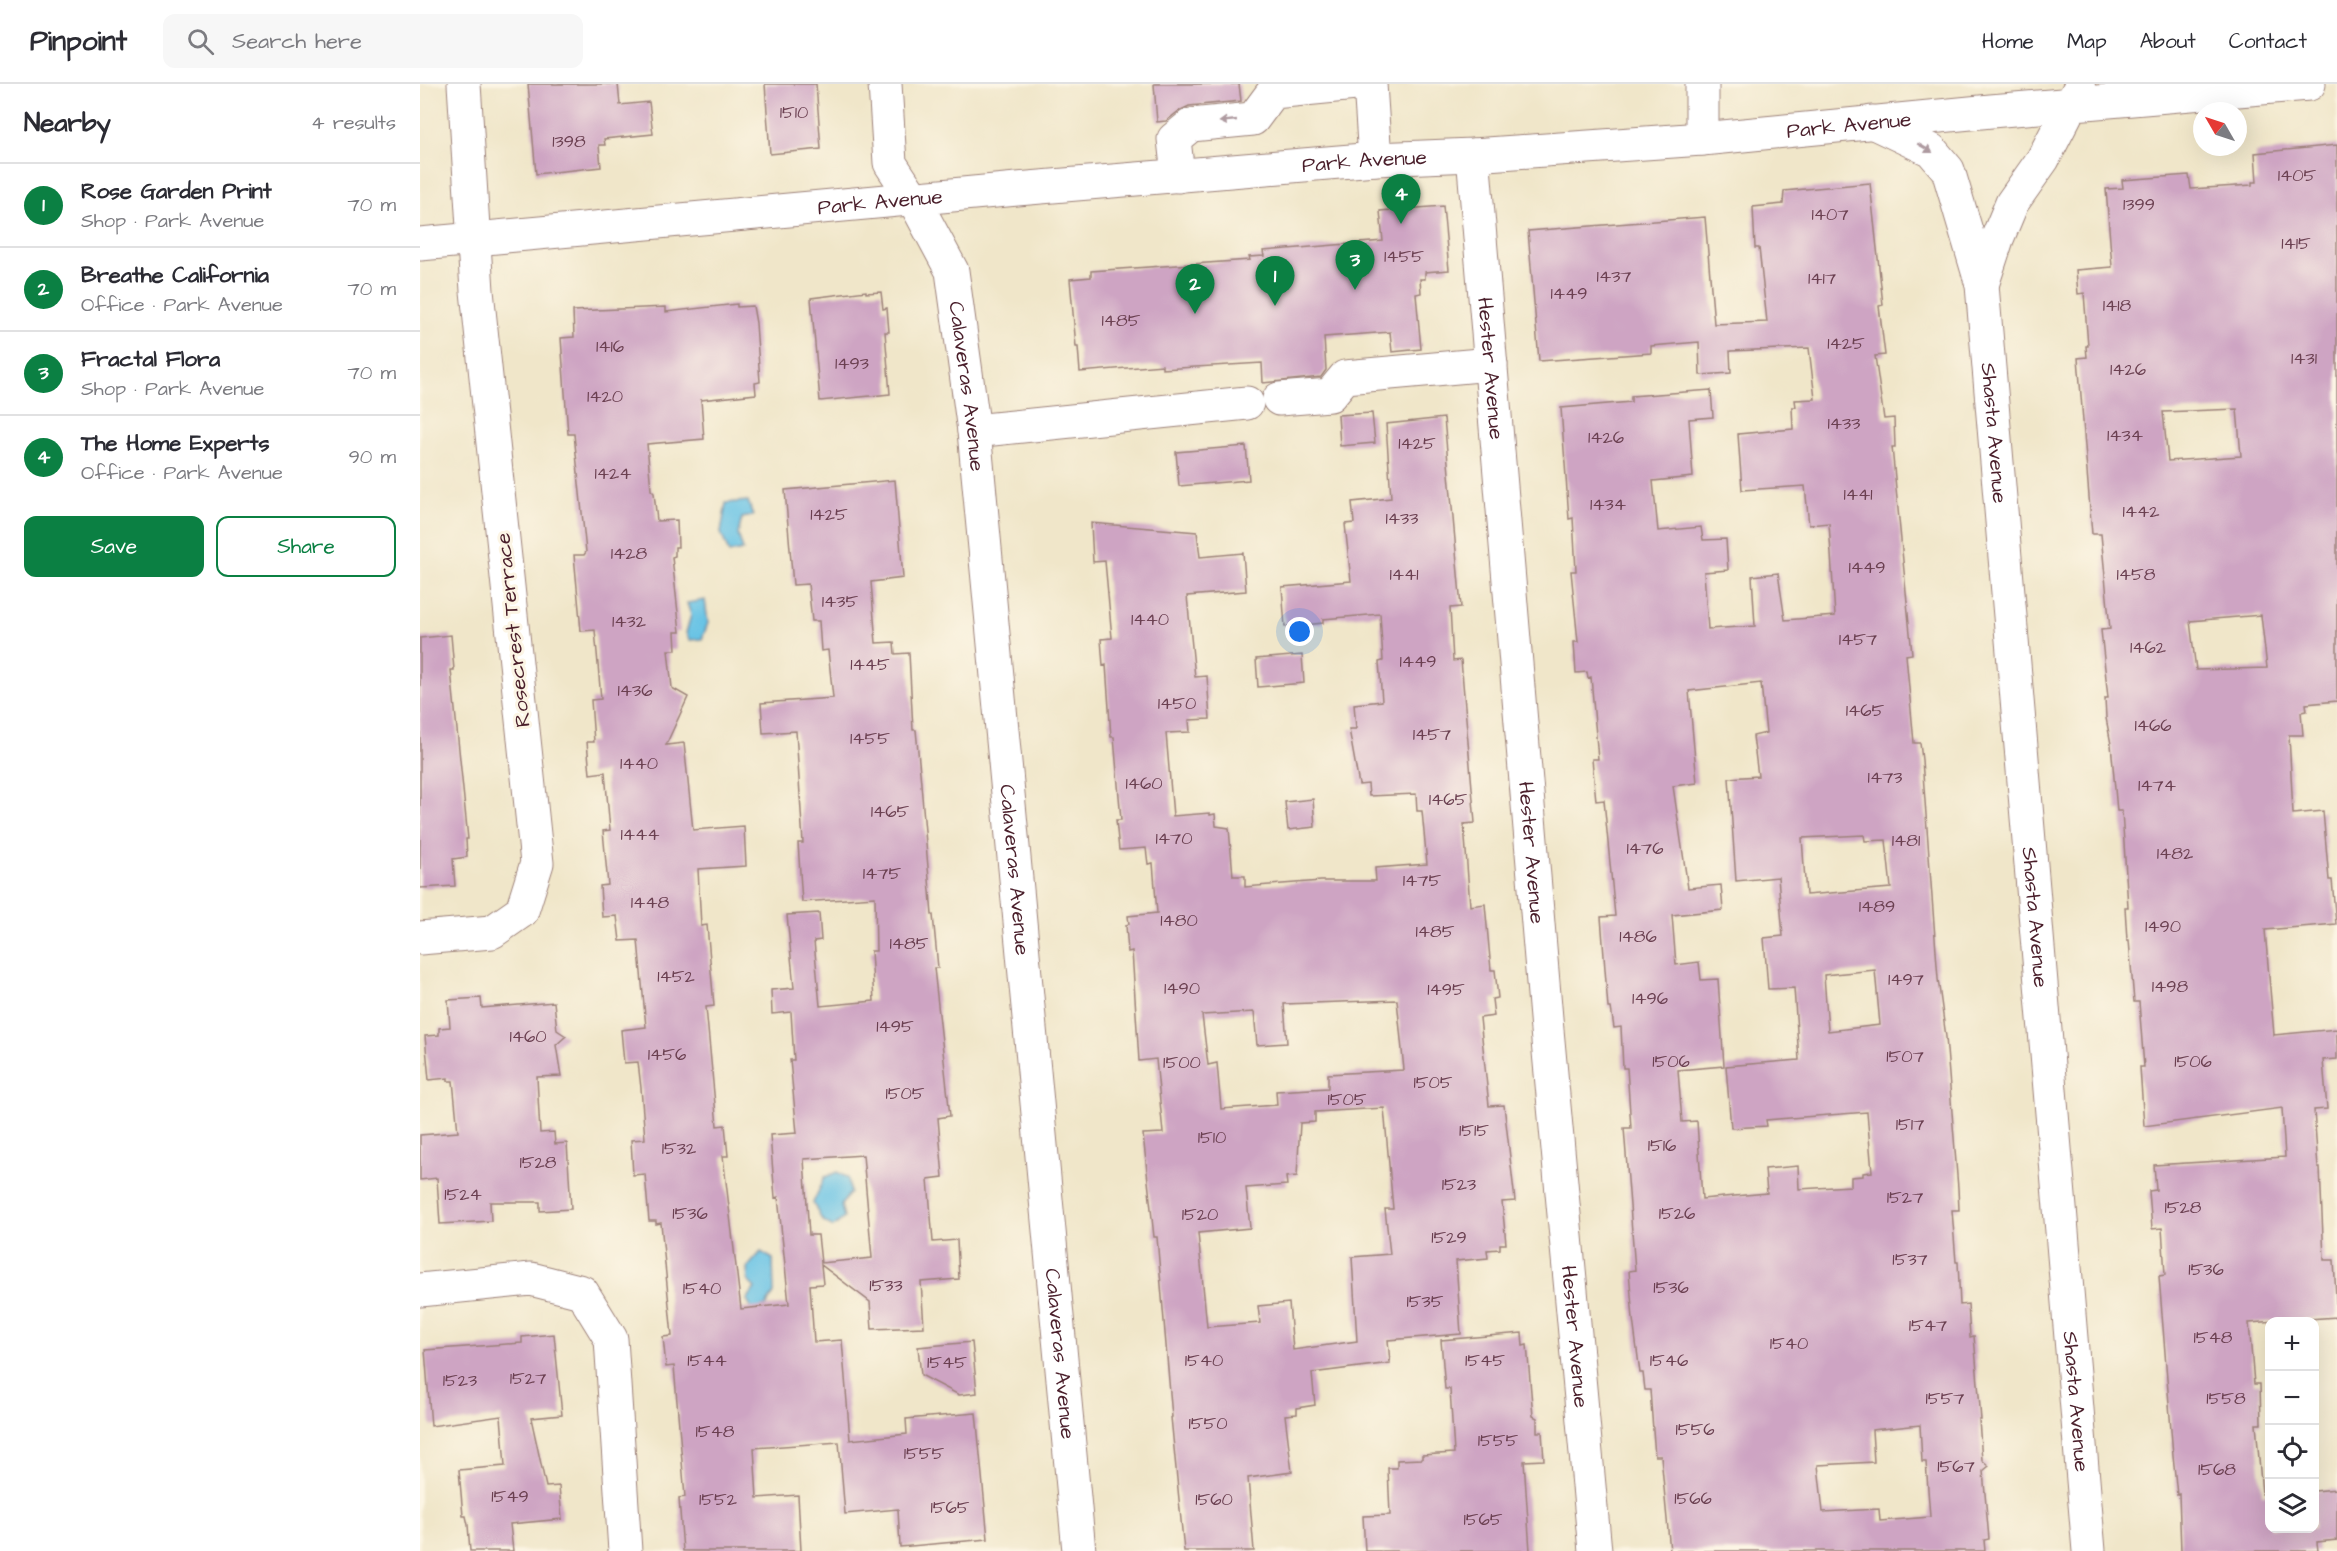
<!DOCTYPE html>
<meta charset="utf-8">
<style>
body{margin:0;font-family:"Architects Daughter",sans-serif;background:#f7f7f7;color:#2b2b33}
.controls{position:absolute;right:18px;bottom:18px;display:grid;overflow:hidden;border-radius:12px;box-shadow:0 6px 24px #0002}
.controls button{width:54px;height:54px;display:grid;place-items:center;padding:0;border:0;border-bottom:2px solid #e1e1e2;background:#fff;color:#2b2b33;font:30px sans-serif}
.compass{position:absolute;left:1773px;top:18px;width:54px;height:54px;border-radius:50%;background:#fff;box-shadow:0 6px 24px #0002;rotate:309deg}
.you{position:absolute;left:880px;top:548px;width:21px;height:21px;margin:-15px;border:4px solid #fff;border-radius:50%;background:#1a73e8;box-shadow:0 0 0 9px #1a73e833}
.badge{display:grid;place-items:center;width:39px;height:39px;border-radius:50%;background:#0b8043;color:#fff;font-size:20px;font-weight:700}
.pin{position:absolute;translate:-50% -50px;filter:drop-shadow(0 2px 3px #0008)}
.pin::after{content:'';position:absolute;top:32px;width:21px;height:18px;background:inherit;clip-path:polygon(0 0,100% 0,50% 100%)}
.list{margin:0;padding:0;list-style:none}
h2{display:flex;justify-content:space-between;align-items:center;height:78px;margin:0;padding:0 24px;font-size:26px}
h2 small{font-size:20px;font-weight:400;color:#7c7c81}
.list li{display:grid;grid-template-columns:39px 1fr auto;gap:18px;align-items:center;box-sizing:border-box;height:84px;padding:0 24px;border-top:2px solid #e1e1e2}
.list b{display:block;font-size:22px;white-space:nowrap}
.list p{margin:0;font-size:20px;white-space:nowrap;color:#7c7c81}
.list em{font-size:20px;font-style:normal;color:#7c7c81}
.actions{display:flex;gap:12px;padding:18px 24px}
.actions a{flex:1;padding:14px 0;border:2px solid #0b8043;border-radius:12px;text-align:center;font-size:21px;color:#0b8043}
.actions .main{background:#0b8043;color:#fff}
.icon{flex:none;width:33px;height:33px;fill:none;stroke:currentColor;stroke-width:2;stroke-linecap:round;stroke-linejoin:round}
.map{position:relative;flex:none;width:1917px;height:1467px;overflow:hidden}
header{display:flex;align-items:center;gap:36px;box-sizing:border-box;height:84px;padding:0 30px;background:#fff;border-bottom:2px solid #e1e1e2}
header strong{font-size:28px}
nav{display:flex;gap:33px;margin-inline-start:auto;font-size:21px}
.search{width:420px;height:54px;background:#f7f7f7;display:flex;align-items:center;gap:15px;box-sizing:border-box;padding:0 21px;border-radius:12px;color:#7c7c81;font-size:22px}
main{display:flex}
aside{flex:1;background:#fff}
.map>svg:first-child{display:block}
.water{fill:#67c3e5;stroke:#587188;stroke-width:1.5}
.building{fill:#cea4c3;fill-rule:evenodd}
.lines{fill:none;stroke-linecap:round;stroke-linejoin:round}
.minor-casing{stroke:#9d827a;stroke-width:35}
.minor{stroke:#fff;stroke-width:33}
.oneway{fill:#ae9aa0}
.labels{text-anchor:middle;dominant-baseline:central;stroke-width:6;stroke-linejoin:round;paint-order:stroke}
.number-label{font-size:18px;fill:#6b4051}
.street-label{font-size:21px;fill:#4a1f2b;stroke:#fcf5e5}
</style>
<header>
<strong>Pinpoint</strong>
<div class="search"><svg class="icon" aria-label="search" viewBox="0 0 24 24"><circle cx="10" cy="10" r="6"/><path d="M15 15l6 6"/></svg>Search here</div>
<nav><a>Home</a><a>Map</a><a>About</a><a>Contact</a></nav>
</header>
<main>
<aside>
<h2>Nearby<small>4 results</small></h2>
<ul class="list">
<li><span class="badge">1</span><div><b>Rose Garden Print</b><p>Shop · Park Avenue</p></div><em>70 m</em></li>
<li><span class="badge">2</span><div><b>Breathe California</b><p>Office · Park Avenue</p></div><em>70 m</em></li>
<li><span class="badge">3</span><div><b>Fractal Flora</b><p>Shop · Park Avenue</p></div><em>70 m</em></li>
<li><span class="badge">4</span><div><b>The Home Experts</b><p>Office · Park Avenue</p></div><em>90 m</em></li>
</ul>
<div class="actions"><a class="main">Save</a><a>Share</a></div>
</aside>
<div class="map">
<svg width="1917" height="1467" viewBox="0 0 1917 1467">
<rect width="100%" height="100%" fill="#fcf5e5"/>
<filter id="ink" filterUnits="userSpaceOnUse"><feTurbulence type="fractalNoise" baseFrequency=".0167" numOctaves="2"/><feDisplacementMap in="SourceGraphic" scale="12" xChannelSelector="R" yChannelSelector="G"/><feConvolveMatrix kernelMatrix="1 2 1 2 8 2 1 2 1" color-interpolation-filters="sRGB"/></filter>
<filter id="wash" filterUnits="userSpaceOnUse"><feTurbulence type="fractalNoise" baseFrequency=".008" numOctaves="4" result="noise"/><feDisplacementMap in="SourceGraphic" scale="24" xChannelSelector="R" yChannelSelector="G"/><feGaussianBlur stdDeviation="1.35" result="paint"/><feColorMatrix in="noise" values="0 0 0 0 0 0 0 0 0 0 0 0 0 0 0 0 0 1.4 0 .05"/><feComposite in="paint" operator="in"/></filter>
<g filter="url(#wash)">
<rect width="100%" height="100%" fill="#f0e6c9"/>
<!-- water -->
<g class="water">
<path d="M328,417l5,15 -11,2 -4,16 5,16 -14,3 -8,-20 5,-30z"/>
<path d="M285,516l3,23 -6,16 -12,1 -4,-7 5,-18 -4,-12z"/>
<path d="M417,1088l11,6 2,15 -9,12 3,13 -11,9 -11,-7 -9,-17 12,-26z"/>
<path d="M341,1168l12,7 1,34 -8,13 -14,4 -5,-10 8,-12 -7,-7 -1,-13z"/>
</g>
<g id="blocks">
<!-- building -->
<g class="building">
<path d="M108,0h90l2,21 29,-3 4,32 -49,5 1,6h-6l2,22 -65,7z"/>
<path d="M345,0h51l5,65 -51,5z"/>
<path d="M734,0h85l2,17 -52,5 -10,5 -13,10 -9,1z"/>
<path d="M1917,61v556l-31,3 1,7 -6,1 2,23h-14l4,79 30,-3 6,69h3l4,44 -71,6 9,105 63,-6v30l-14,1 4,49 -13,1 4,58h2l4,92h10l3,57 -88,6 5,61h6l1,40h-5l6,70h8v34h44v-37l23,-2v51l-20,2 1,9h-137l-2,-57 -2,1 -4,-40 -14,-179 6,-1 -3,-47 -10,1 -3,-38 7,-1 -2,-25 131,-8 -3,-49 -138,18 -4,-59h4l-5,-65h-5l-5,-62h-2l-2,-33h3l-6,-96h-5l-6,-67 -5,-26 -1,-20h3l-7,-68 9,-1 -9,-95h-9l-14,-176 9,-1 -1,-11h2l-4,-53 -6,1 -2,-24 36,-3 -6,-78 17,-1 -1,-8 67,-5 2,14 61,-4v-3h5l-2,-29zM1817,325l4,47 -73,5 -5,-49zM1841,531l6,53 -71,2 -6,-49z"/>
<path d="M1450,99l13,122 -4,1 6,49 -10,1 9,63 10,-1 1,29h-3l20,207 -6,1 8,88h6l2,17 16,219 8,58 12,151 1,22h-7l4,52h2l2,43 8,-1 2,33 4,-1 7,84h-2l3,40 7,6 -6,5 6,68 -5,1 1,11h-315l-9,-95h-6l-5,-66h-5l-2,-17h-3l-7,-54 -4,-48 6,-1 -11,-142h7l-4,-60h-4l-2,-41 -7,1 -3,-20h-3l-7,-91 14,-1 -11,-116 -8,1 -4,-42h6l-7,-82 -3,1 -1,-6 -11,1 -2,-31h4l-7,-71h5l-3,-53 -4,1 -8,-111 70,-6v-6l80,-6 2,27 -24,2 4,58 -40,4 5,50 43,-4 2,13 23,-1 2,31 -24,2 4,57 47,-3 -3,-50 26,-3 7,47 50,-4 -6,-93 -20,2 -4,-39 -63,4 -4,-56 55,-5 -1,-22h4l-1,-7 20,-1 -6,-51 -79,3 1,22 -31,2 -1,-33 -48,4v7l-112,8 -11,-130 177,-14 9,107 53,-2 -8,-74h-4l-2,-41 30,-3 1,-13zM1341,599l5,50 -13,3 5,40 -29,2 7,103 42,-4 5,59 -19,2 4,51 26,-1 5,72 -73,6 5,62 36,-2 -1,-6 101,-8 5,60 -9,1v3l-12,1v9l-52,3 -1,-23 -33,3 2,24 -65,6 -5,-78 -15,1 -4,-52 46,-4 -6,-87 -17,1 -2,-18 -23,3 -4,-50 51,-5 -2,-25 -33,3 -15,-102 24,-3 -8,-92zM1444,751l1,6 21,-1 5,48 -85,7 -4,-57zM1455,886l5,55 -52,6 -4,-56zM1500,1341l2,37h4l4,55 -50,4 -1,-12 -56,3 -5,-47 56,-3 -2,-32z"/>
<path d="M1023,122l6,64 -24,2v7h-5l1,14 -5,1 5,55 -29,3 -2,-20 -66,5 2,33 -5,7 -58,6 -1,-20 -100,6v-4l-82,7 -2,-25h-2l-6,-68 21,-2v-6l159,-11 -1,-3 15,-1 -1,-5 120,-10 -3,-30z"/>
<path d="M446,207v2l15,-1 2,17 4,-1 2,24h-4l5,62 -70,7 -9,-103z"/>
<path d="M317,220v3l16,-1 3,17 4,59 -5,1 1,11 -55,6 3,39 -57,5 4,46 3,3 3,28 20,-1 1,27h-3v9l-3,1 8,75h-5l1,18h-8l4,38 16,9 -22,48 18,-2 9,87 51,-4 2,40 -48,3 3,57 6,-1 7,81 -8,1 11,119 8,-1 3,31h-5l18,153 48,-5 -11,-107 -3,1 -5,-63 27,-2 -7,-73h4l-3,-48 -19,2 -1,-24 23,-2 -7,-73 32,-2 2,27 -7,1 6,65 54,-5 -3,-50h5l-1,-54 -73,5 -4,-59h5l-7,-112 -33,2 -2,-30 72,-5 -5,-48 -7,1 -2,-30h-7l-4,-37 -15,1 -8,-95 110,-10 8,98 -32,4 5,61 18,-1 1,12 14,-1 4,77h3l4,42 12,143h1l5,53h-4l16,148 -12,2 5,59 -15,2 5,63 24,-2 2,39 -38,3 3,45 -52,2 -2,-27 -49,-37 2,19 -13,1 4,57 28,-2 8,100 57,-6 -1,-15 70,-6 12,126 -88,8 -2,-38 -53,5 -6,-72 -85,6 3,50 41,-3 3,56h-118l-4,-53 6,-1 -11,-131 -8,1 -3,-30 9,-1 -11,-113 -5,1v-3h-7l-4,-47 -12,1 -2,-35 14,-1 -4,-51 -3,-26 -14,1 -3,-33 25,-3 -8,-87 -18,1 -3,-25 -15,1 -2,-31 8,-1 -5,-54 7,-1 -5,-58 -15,2 -3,-32h7l-3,-42 10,-1 -6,-69 -14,1 -7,-76h10l2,-3 -12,-118h-6l-7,-96 13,-1 -1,-26 93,-4v5zM443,1071l9,103 -51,5 -3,-28h-9l-5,-76z"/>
<path d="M952,329l3,30 -35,3 -2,-31z"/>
<path d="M1024,334l17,189 -11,1 3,53 8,-1 14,163 -11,1 6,82 15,-2 6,66h4l3,28 -6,1 2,17 -14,2 9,88 15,-1 11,96 -13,1 4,42h-6v5l-13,1 1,8 -32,3 5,73 -73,6 2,23 -78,10 3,32 -18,3v6l-12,1 7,57 -44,6 6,73h-70l-13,-134h1l-15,-180h-3l-11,-103 20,-1 -7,-74 -17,2 -7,-110 -4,1 -2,-27 3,-1 -1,-8 29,-3 -4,-50 -5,1 -2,-16 -27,2 -3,-30h5l-7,-83h-3l-5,-72 -3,1 -2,-27 11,-1 -7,-77 -12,1 -2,-39 106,9 3,25 43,-4 3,38 -59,5 8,81 12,-1 3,43 -21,1 1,12 -24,1 7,83 37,-3v2l5,-1 1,12 13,2 4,48h12v11l76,-6h55l-1,-13 52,-4 -5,-53h-5l-1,-17 -47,2 -1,-12 -9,1 -10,-56h7l-2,-25 28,-3 -3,-39 4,-1 -3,-47 -57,5v4l-38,4 -3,-40 69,-6 -6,-57 9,-1 -2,-21 39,-4 -5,-74zM977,916l7,70 -76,4v14l-52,3 1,14 -56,4 -4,-46 -9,2 -6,-50 52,-3 3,33 30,-2 -3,-39zM964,1024l9,101h-8l5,45 -38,3 5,84 -64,9 -4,-47 -31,3 2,17 -53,4 -9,-94 52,-5 -4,-40 41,-3 -1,-8 11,-1 3,-53 15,-1v-10z"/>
<path d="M826,362l3,34 -70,6 -3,-34z"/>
<path d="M31,551l3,35h-3l17,169h-2l1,18 -14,2 2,27 -35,2v-250z"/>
<path d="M882,571l2,28 -46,4 -2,-28z"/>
<path d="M893,715l2,28 -27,3 -3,-28z"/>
<path d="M61,914l1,10 72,-6 3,28 9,6 -10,9 5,31 -24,1 3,56 14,-1 1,12 12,-1 4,66 -31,2v-9h-50l1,19 -51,3 -3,-46 -17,2v-45l38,-3 -5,-51h-5v-3l-19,2 -4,-44 14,-1v-7l11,-1 -2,-27z"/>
<path d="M1102,1249l1,13 4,-1 6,71 4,2v14h5l2,28 -20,1 6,90h-165l-2,-35 27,-1 -2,-47h9v-8l25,-1v-4l32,-2 -4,-64h-5l-4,-49z"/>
<path d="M134,1250l8,81 -31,3 15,69 13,-1 3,33 -52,5 3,27h-43l-2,-26 -2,-9h-3l-4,-46 46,-4 -4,-50 -70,10 -6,-76 97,-7v-6z"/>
<path d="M552,1258l5,51 -18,2 -38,-20 -3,-28z"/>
</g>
</g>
</g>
<g filter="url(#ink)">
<use href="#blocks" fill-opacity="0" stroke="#9d827a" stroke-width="1.5"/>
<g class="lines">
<!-- minor casing -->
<g class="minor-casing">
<g id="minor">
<path id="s1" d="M465,0l5,79 23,35 39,73 22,160 105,1120"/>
<path d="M950,0l5,75"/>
<path d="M1282,0v55"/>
<path id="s2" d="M1452,38l59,28 17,20 34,115 107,1266"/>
<path id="s3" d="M1053,71l74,875 48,521"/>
<path d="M758,92l-4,-37 17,-14 62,-6 20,-27 83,-8"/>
<path id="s4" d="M0,160l597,-55 358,-30 98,-4 229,-16 289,-28 318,-27"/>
<path d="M1562,201l15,-46 15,-36 31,-44 36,-70"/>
<path d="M859,315l51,-4 15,-18 146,-13"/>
<path d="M554,347l273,-28"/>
<path d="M0,854l72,-6 30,-21 15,-48 -60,-572 -13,-207"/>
<path d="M0,1206l111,-11 51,13 29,47 14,212"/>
</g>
</g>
<!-- minor -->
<use href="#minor" class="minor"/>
</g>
<!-- one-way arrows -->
<defs><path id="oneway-solid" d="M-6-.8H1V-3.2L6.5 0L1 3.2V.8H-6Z" transform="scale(1.5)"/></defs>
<g class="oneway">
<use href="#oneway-solid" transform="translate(808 37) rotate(174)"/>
<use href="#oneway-solid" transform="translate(1505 64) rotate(30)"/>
</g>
</g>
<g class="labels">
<!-- number labels -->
<g class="number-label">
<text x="374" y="28">1510</text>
<text x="149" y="57">1398</text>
<text x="1877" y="91">1405</text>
<text x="1719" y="120">1399</text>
<text x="1410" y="130">1407</text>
<text x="1876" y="159">1415</text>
<text x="984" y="172">1455</text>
<text x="1194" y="192">1437</text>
<text x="1402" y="194">1417</text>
<text x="1149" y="209">1449</text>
<text x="1697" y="221">1418</text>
<text x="701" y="236">1485</text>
<text x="1426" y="259">1425</text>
<text x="190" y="262">1416</text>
<text x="1884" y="274">1431</text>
<text x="432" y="279">1493</text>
<text x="1708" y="285">1426</text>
<text x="185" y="312">1420</text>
<text x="1424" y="339">1433</text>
<text x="1705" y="351">1434</text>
<text x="1186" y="353">1426</text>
<text x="997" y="359">1425</text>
<text x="193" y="389">1424</text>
<text x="1438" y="410">1441</text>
<text x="1188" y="420">1434</text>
<text x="1721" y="427">1442</text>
<text x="409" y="430">1425</text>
<text x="982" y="434">1433</text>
<text x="209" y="469">1428</text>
<text x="1447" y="483">1449</text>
<text x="984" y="490">1441</text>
<text x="1716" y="490">1458</text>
<text x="420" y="517">1435</text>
<text x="730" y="535">1440</text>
<text x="209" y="537">1432</text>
<text x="1438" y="555">1457</text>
<text x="1728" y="563">1462</text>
<text x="998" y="577">1449</text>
<text x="450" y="580">1445</text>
<text x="215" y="606">1436</text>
<text x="757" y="619">1450</text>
<text x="1445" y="626">1465</text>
<text x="1733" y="641">1466</text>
<text x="1012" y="650">1457</text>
<text x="450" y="654">1455</text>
<text x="219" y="679">1440</text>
<text x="1465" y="693">1473</text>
<text x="724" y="699">1460</text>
<text x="1737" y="701">1474</text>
<text x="1028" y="715">1465</text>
<text x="470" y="727">1465</text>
<text x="220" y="750">1444</text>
<text x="754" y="754">1470</text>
<text x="1486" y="756">1481</text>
<text x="1225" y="764">1476</text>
<text x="1755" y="769">1482</text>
<text x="462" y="789">1475</text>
<text x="1002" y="796">1475</text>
<text x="230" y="818">1448</text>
<text x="1457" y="822">1489</text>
<text x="759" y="836">1480</text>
<text x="1743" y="842">1490</text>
<text x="1015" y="847">1485</text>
<text x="1218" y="852">1486</text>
<text x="489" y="859">1485</text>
<text x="256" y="892">1452</text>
<text x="1486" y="895">1497</text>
<text x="1750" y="902">1498</text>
<text x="762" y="904">1490</text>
<text x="1026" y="905">1495</text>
<text x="1230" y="914">1496</text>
<text x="475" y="942">1495</text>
<text x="108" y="952">1460</text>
<text x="247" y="970">1456</text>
<text x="1485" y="972">1507</text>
<text x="1251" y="977">1506</text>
<text x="1773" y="977">1506</text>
<text x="762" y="978">1500</text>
<text x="1013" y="998">1505</text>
<text x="485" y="1009">1505</text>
<text x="927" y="1015">1505</text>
<text x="1490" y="1040">1517</text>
<text x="1054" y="1046">1515</text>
<text x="792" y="1053">1510</text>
<text x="1242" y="1061">1516</text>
<text x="259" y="1064">1532</text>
<text x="118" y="1078">1528</text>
<text x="1039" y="1100">1523</text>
<text x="43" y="1110">1524</text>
<text x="1485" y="1113">1527</text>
<text x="1763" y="1123">1528</text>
<text x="270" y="1129">1536</text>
<text x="1257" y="1129">1526</text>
<text x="780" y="1130">1520</text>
<text x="1029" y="1153">1529</text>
<text x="1490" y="1175">1537</text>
<text x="1786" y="1185">1536</text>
<text x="466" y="1201">1533</text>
<text x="1251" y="1203">1536</text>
<text x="282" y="1204">1540</text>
<text x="1005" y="1217">1535</text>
<text x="1508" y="1241">1547</text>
<text x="1793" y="1253">1548</text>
<text x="1369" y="1259">1540</text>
<text x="287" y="1276">1544</text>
<text x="784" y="1276">1540</text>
<text x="1065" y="1276">1545</text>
<text x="1249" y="1276">1546</text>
<text x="527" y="1278">1545</text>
<text x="108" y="1294">1527</text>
<text x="40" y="1296">1523</text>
<text x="1525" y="1314">1557</text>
<text x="1806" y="1314">1558</text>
<text x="788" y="1339">1550</text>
<text x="1275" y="1345">1556</text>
<text x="295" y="1347">1548</text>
<text x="1078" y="1356">1555</text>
<text x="504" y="1369">1555</text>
<text x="1536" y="1382">1567</text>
<text x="1797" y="1385">1568</text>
<text x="90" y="1412">1549</text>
<text x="1273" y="1414">1566</text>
<text x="298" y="1415">1552</text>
<text x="794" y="1415">1560</text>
<text x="530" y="1423">1565</text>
<text x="1063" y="1435">1565</text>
</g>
<!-- street labels -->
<g class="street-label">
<text stroke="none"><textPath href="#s4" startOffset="1434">Park Avenue</textPath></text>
<text stroke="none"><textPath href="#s4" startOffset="948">Park Avenue</textPath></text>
<text stroke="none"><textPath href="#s4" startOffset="462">Park Avenue</textPath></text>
<text stroke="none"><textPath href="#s3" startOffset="214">Hester Avenue</textPath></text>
<text stroke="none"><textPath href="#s1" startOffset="320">Calaveras Avenue</textPath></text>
<text stroke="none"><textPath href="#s2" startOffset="360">Shasta Avenue</textPath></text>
<text transform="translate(93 546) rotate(-96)">Rosecrest Terrace</text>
<text stroke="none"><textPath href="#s3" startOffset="700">Hester Avenue</textPath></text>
<text stroke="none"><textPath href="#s1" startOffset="806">Calaveras Avenue</textPath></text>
<text stroke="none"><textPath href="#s2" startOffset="846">Shasta Avenue</textPath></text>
<text stroke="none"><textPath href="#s3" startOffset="1186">Hester Avenue</textPath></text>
<text stroke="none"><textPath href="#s1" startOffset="1292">Calaveras Avenue</textPath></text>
<text stroke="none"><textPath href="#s2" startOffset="1332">Shasta Avenue</textPath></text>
</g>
</g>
</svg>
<div class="controls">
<button>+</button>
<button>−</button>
<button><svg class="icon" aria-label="locate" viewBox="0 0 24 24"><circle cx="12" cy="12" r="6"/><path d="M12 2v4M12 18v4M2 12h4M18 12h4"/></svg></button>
<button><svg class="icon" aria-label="layers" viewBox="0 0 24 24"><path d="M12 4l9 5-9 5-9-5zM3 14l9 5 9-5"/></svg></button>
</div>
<svg class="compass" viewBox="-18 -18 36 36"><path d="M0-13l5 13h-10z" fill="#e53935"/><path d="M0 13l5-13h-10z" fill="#7c7c81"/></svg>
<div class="you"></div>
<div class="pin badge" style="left:855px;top:222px">1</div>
<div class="pin badge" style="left:775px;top:230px">2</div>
<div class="pin badge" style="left:935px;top:206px">3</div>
<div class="pin badge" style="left:981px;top:140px">4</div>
</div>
</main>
